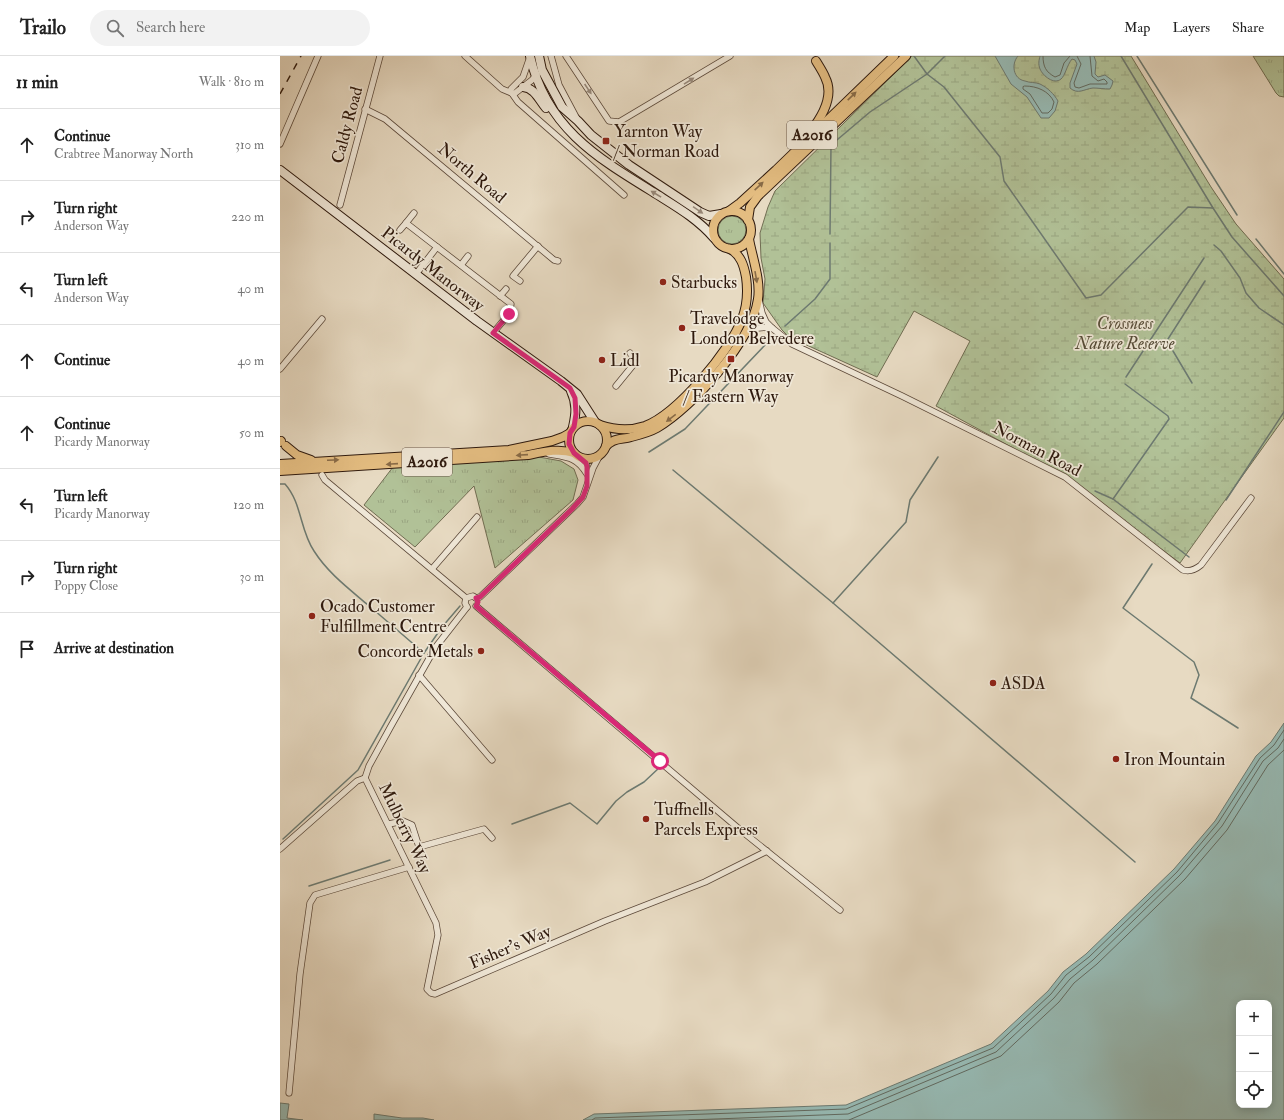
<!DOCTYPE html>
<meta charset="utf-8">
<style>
body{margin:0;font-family:"IM FELL Double Pica",serif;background:#f2f2f2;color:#222}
.controls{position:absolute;right:12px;bottom:12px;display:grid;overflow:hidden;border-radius:8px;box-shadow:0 2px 10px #0003}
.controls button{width:36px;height:36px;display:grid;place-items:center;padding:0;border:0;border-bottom:1px solid #e0e0e0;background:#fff;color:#222;font:20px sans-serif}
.stop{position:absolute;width:12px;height:12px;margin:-9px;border:3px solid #db2777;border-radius:50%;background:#fff}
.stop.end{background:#db2777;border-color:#fff;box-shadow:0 1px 4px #0008}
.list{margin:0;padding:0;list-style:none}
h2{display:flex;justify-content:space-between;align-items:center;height:52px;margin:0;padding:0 16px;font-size:17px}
h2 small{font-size:13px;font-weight:400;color:#767676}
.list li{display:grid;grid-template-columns:26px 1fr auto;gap:12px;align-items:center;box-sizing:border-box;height:72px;padding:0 16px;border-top:1px solid #e0e0e0}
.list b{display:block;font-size:15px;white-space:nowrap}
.list p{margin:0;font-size:13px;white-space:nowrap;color:#767676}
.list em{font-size:13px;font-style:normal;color:#767676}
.icon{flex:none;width:22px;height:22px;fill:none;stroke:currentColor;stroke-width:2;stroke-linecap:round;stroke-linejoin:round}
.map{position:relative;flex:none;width:1004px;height:1064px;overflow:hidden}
header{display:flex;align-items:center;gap:24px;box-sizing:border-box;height:56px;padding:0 20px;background:#fff;border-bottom:1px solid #e0e0e0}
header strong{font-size:19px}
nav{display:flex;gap:22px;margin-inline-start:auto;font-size:14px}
.search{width:280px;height:36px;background:#f2f2f2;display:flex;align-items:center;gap:10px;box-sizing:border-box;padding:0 14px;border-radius:22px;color:#767676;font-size:15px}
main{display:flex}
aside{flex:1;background:#fff}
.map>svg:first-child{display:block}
.grass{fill:url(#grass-tufts);stroke:#706d52}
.wetland{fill:url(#wetland-marsh);stroke:#706d52}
.water{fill:#97bab4;stroke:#6d7a71;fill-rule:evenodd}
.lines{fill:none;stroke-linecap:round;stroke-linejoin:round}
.shore{stroke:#626a60;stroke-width:1}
.stream{stroke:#6d7a71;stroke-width:1.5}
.street-casing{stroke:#5c493a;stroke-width:7}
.secondary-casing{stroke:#2e190d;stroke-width:10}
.primary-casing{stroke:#2e190d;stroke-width:10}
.street{stroke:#efe7d7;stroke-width:5.5}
.secondary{stroke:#efe7d7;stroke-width:8}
.primary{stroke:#e4bd81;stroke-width:8}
.rail{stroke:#2e190d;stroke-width:1.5;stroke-dasharray:7 7;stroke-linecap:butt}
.oneway{fill:#988a7c}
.oneway2{fill:#896b47}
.route{stroke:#db2777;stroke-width:5}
.poi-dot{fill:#8f2418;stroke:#efe7d7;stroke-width:1.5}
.labels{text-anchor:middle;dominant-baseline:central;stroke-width:3.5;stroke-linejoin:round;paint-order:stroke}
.shield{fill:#efe7d7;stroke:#68574a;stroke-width:1}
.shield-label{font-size:16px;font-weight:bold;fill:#2e190d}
.street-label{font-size:17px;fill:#2e190d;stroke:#efe7d7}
.poi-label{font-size:17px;fill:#2e190d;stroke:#efe7d7;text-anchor:start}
.park-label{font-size:17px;font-style:italic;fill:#554b36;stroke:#efe7d7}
</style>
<header>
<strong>Trailo</strong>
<div class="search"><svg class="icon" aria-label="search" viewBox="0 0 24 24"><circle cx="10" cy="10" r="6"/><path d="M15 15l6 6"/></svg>Search here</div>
<nav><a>Map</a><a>Layers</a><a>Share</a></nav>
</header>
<main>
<aside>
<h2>11 min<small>Walk · 810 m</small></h2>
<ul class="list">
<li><svg class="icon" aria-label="ahead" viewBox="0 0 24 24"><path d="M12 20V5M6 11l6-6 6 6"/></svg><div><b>Continue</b><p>Crabtree Manorway North</p></div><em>310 m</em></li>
<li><svg class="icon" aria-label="right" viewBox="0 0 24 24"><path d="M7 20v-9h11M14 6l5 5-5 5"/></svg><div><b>Turn right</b><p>Anderson Way</p></div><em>220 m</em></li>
<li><svg class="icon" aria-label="left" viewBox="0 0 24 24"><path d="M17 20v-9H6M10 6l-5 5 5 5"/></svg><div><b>Turn left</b><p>Anderson Way</p></div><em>40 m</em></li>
<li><svg class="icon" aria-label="ahead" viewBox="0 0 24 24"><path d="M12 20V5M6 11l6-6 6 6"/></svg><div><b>Continue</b></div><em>40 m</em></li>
<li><svg class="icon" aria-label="ahead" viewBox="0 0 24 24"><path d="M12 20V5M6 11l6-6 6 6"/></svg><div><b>Continue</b><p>Picardy Manorway</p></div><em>50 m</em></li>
<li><svg class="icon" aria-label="left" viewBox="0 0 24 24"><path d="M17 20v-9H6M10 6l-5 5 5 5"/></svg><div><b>Turn left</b><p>Picardy Manorway</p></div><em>120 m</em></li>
<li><svg class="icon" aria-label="right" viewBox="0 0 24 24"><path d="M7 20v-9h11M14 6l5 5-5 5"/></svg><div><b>Turn right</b><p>Poppy Close</p></div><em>30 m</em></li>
<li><svg class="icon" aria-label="arrive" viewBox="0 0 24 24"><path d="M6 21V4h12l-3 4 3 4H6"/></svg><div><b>Arrive at destination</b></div></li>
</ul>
</aside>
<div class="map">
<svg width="1004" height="1064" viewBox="0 0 1004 1064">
<defs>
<pattern id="grass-tufts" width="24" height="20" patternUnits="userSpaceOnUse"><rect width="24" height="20" fill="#b1c197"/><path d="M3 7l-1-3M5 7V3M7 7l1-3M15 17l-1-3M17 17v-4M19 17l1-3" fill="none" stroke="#99a581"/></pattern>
<pattern id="wetland-marsh" width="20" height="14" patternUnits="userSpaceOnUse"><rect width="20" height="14" fill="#b1c197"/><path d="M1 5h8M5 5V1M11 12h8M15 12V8" fill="none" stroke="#99a581"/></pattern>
</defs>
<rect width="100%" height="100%" fill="#e7dac2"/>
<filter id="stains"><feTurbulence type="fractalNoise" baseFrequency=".005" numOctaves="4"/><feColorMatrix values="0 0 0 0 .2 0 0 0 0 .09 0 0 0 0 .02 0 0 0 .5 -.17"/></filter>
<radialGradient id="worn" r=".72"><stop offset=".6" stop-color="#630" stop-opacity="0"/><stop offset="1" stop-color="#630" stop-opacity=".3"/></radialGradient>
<!-- grass -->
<g class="grass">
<path d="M973,0h31v41l-5,-1 -3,-3z"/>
<circle cx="452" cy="174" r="14"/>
<path d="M259,401l22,4 13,8 4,11 -5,20 -78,68 -21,-82 -59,61 -51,-42 29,-38z"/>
</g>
<!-- wetland -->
<path class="wetland" d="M632,0h219l80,131 25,37 48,55v139l-104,145 -123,-91 -121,-66 34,-65 -56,-30 -37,66 -88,-40 -7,-7 -19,-27 2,-24 -4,-21 -1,-25 8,-26 7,-16z"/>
<!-- water -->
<g class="water">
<path d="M715,0h23c-7,8 -5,23 7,25 5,2 10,1 15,3 8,4 14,10 18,17l-3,10 -6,7h-8l-14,-21 -16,-13z"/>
<path d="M760,0h54l2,6 -1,12 3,3 7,-2 8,6 -1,4 -2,4c-6,0 -12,-1 -17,-1 -9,1 -15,7 -23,0v-5l7,-19 -2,-4 -3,-1c-5,6 -7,17 -11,20 -7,6 -18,-3 -21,-10 -2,-5 -1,-9 0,-13z"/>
<path d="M1004,667v397h-701l11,-6 252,-9 145,-61 57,-53 15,-19 23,-18 88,-85 41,-48 41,-65 15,-14zM959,947h30v102h-30z"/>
<path d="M0,1047l9,1 -2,14 16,2h-23z"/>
<path d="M94,1058l28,4h21l11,2h-60z"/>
</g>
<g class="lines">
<!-- shore -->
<g class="shore">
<path d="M763,0c0,11 3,16 12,21l5,-2 4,-12 6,-7"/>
<path d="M797,0l4,8 -7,19 1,4 4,1 11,-4h17v-2l-3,-3 -6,2 -6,-5 -2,-20"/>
<path d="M745,30c12,0 24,5 29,16l-2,7 -4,4h-6l-12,-19 -7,-5v-2z"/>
<path d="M312,1064l3,-2 251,-9 147,-61 58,-54 15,-19 23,-18 88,-85 41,-49 42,-65 14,-13 10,-15"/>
<path d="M409,1064l159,-6 148,-62 58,-54 16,-19 23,-19 87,-85 42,-49 41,-65 15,-13 6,-9"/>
<path d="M569,1064l152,-64 58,-54 15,-19 23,-19 88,-85 42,-49 41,-65 16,-15"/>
</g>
<!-- stream -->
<g class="stream">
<path d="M634,0l13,18 17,13 56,70 4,24 82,117 15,-3 87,-88 25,1"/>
<path d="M841,0l92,152 19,29 52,59"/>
<path d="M857,0l100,159"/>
<path d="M550,178l1,-89 39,-33 57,-38 18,-18"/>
<path d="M976,183l28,35"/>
<path d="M934,189l7,6 19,27 6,15 13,15 25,17"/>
<path d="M505,270l30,-27 15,-20v-36"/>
<path d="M888,283l37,-58"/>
<path d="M893,295l19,32"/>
<path d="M846,321l78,-119"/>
<path d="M369,396l36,-23 82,-86"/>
<path d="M393,414l160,133 302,259"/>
<path d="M0,428h5c17,19 15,47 29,67 14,22 34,37 54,54 19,16 37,32 56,48"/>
<path d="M815,435l18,8 76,58"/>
<path d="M833,443l56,-80 -1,-3 -43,-32"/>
<path d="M946,444l58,-88"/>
<path d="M872,508l-29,44 71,54 5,13 -8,23 47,30"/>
<path d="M553,547l73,-81 4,-22 28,-43"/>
<path d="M232,768l58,-21 27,21 19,-23 11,-9 17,-10 16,-15"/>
<path d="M3,783l75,-69 66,-117 18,-26 18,-21"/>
<path d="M29,830l81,-26"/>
</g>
<!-- street casing -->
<g class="street-casing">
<g id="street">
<path d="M185,0l37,33 12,5 18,-14 5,-6"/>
<path d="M271,0l8,29 17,32"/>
<path d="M286,0l43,65 10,1 111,-66"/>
<path d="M231,36l7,10 106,93"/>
<path d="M231,36v-3l12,-12 7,-20"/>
<path d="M85,53l20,10 169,141 4,1"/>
<path d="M0,88l38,-88"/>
<path d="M60,149l40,-149"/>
<path d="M126,167l8,-10"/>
<path d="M120,174l6,-7 31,24"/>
<path d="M181,209l7,-9"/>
<path d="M136,218l21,-27 74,57 -2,10 -16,19"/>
<path d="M240,225l-7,-5 25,-30"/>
<path d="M220,240l6,-7"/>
<path d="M479,244l3,13 4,9 6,6 20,16 110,52 163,81 118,93c7,2 12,0 18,-5l50,-67"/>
<path d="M466,278c9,-7 15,-7 26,-6"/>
<path d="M0,313l42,-50"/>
<path d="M336,330l18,-22 -1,-7 -3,-4"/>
<path d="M269,398c18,3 28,3 38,20"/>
<path d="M299,401l7,6 1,10"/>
<path d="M42,419l3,5 141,118"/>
<path d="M152,513l45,-52"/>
<path d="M196,542l4,-1 97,-93 6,-7 10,-29 8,-15"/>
<path d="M196,550l262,222 102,82"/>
<path d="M187,551l-32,41 -44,78 -22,40 -4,12 71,145 2,12 -11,54 4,4 4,1 170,-73 100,-39 62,-31"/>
<path d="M187,551l-2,-4 1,-5 7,-2 3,2"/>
<path d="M139,619l73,85"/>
<path d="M109,768l14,-3 9,4 7,22 65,-18 8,9"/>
<path d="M0,793l77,-68 8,-3"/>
<path d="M9,1037l11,-119 10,-71 5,-8 94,-28"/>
</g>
</g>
<!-- secondary casing -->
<g class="secondary-casing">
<g id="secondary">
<path d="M250,0c16,71 66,101 123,136 22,14 44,26 61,46"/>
<path d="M259,0l3,14 20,37 16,14 13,14 38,30 71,47 9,4 12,-2"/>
<path d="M243,31c12,1 16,13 23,21"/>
<path d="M0,114l197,151 84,60 16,13 18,28"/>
<path d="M291,335c6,13 5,23 2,36"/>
</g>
</g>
<!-- primary casing -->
<g class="primary-casing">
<g id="primary">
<path d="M530,76c12,-15 25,-36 15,-55 -2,-5 -6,-11 -9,-16"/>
<path d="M449,155l11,-8 36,-33 118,-114"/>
<circle cx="452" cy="174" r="19"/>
<path d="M468,164l2,-13 8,-11 148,-140"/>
<circle cx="308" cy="384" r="19"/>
<path d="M320,369c15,5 30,6 45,1 32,-12 85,-75 97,-107 5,-13 6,-28 4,-42 -2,-11 -5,-22 -16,-28"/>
<path d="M0,386l1,-1"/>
<path d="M6,390l11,9 14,5"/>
<path d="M326,390c2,-2 5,-4 7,-5 6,-3 12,-2 18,-4 8,-2 19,-5 26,-9 36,-21 95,-87 101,-129 3,-18 -6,-43 -9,-60"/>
<path d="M0,408l229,-14 43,-9 11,-4 7,-4"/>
<path d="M0,415l248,-16c15,-3 31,-7 46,-2"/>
</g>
</g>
<!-- street -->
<use href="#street" class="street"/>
<!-- secondary -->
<use href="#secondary" class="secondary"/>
<!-- primary -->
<use href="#primary" class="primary"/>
<!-- rail -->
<path class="rail" d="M0,38l21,-38"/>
</g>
<!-- one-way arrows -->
<defs><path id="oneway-solid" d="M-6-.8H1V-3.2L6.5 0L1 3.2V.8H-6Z"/></defs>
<g class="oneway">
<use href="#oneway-solid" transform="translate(409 25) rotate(-32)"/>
<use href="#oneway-solid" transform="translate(308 33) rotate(56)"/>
<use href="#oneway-solid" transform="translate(376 138) rotate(-149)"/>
<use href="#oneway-solid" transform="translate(418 154) rotate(34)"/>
</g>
<g class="oneway2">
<use href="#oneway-solid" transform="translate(572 40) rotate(-44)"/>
<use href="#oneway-solid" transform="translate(479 130) rotate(-43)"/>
<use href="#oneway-solid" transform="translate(476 221) rotate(80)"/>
<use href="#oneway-solid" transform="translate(391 362) rotate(142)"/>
<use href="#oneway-solid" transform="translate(242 399) rotate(176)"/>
<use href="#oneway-solid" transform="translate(53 404) rotate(-3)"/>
<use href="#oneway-solid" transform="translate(112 408) rotate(176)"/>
</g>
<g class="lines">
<!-- route -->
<path class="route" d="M229,258l-16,19 77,55 5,10 1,16 -2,13 -4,6 -1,11 5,9 12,10 1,4v19l-4,11 -11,12 -92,88 -4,1 2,4 -2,4 184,155"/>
</g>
<!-- markers -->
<g class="poi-dot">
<rect x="322" y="81" width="8" height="8" rx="2"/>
<circle cx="383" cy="226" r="4"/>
<circle cx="402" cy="272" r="4"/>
<rect x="447" y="299" width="8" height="8" rx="2"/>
<circle cx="322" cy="304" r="4"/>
<circle cx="32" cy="560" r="4"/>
<circle cx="201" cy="595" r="4"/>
<circle cx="713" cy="627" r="4"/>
<circle cx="836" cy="703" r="4"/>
<circle cx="366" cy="763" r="4"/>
</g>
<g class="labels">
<!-- shield labels -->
<g class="shield">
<rect x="507" y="65" width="50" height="28" rx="3"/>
<rect x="122" y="392" width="50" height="28" rx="3"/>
</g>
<g class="shield-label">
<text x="532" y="79">A2016</text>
<text x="147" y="406">A2016</text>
</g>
<!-- street labels -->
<g class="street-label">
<text transform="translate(67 69) rotate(-75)">Caldy Road</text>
<text transform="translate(192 117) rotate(40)">North Road</text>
<text transform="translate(153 213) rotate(38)">Picardy Manorway</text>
<text transform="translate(757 393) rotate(28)">Norman Road</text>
<text transform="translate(125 772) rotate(64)">Mulberry Way</text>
<text transform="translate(230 891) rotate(-23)">Fisher's Way</text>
</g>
<!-- poi labels -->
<g class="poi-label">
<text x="334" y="75">Yarnton Way<tspan x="334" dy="20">/ Norman Road</tspan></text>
<text x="391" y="226">Starbucks</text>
<text x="410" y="262">Travelodge<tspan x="410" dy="20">London Belvedere</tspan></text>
<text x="330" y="304">Lidl</text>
<text x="451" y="320" text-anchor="middle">Picardy Manorway<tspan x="451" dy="20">/ Eastern Way</tspan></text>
<text x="40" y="550">Ocado Customer<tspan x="40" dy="20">Fulfillment Centre</tspan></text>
<text x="193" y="595" text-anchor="end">Concorde Metals</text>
<text x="721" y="627">ASDA</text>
<text x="844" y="703">Iron Mountain</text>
<text x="374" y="753">Tuffnells<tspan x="374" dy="20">Parcels Express</tspan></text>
</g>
<!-- park labels -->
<g class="park-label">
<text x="845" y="267">Crossness<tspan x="845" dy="20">Nature Reserve</tspan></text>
</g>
</g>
<rect width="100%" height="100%" filter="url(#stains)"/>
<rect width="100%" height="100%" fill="url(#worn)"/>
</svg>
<div class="controls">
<button>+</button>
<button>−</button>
<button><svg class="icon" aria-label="locate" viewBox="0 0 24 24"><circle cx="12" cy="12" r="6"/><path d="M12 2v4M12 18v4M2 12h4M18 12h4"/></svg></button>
</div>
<div class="stop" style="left:380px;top:705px"></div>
<div class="stop end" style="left:229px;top:258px"></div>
</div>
</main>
